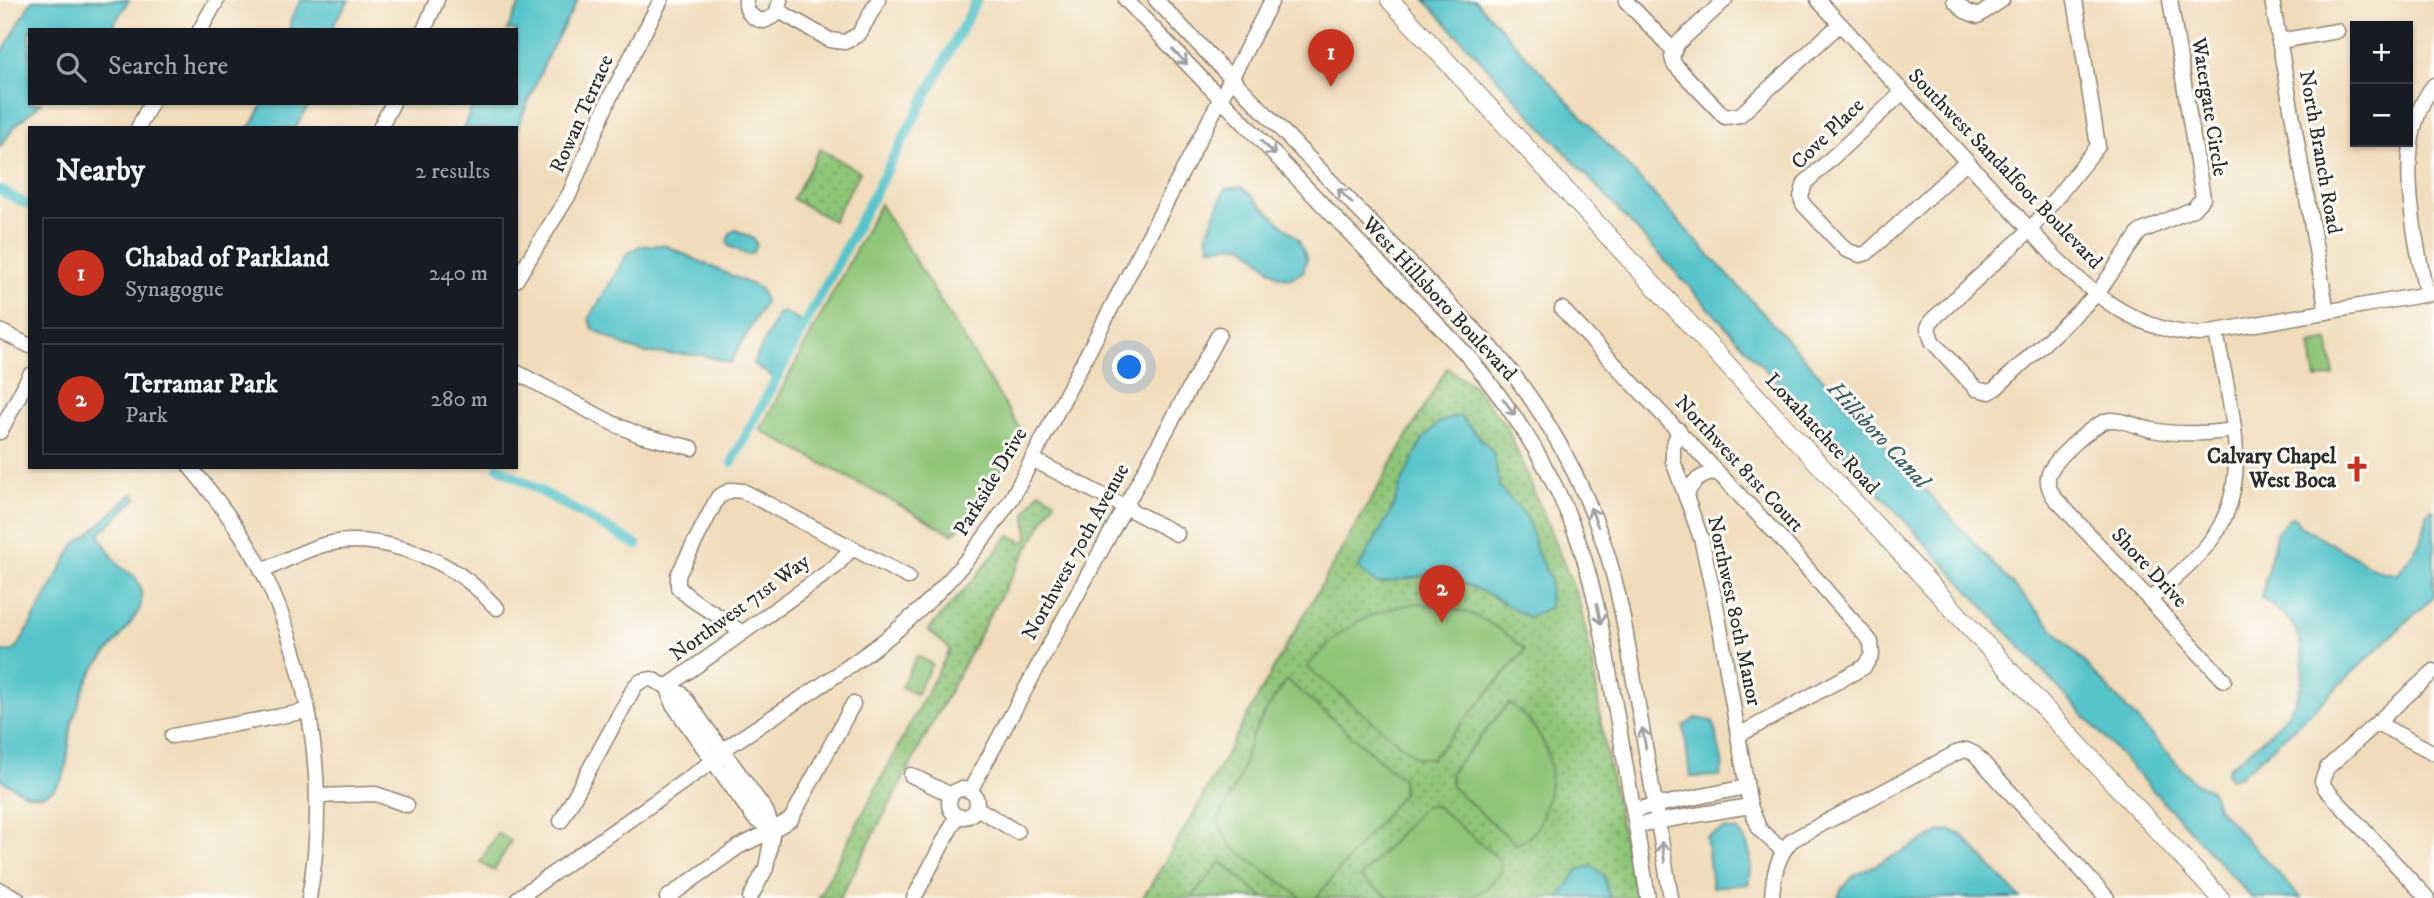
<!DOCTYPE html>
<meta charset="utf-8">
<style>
body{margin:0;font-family:"IM FELL DW Pica",serif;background:#242831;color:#f1f3f6}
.controls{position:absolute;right:21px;top:21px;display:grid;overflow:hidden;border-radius:0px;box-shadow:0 2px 5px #0004}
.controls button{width:63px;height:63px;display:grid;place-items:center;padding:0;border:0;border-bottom:2px solid #363941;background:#171b24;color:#f1f3f6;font:35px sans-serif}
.you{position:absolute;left:1130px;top:368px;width:24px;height:24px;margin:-18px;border:5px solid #fff;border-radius:50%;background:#1a73e8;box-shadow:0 0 0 10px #1a73e833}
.badge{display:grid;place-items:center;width:46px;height:46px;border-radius:50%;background:#c8321e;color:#fff;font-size:23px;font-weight:700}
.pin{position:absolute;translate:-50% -58px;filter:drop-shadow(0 2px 4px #0008)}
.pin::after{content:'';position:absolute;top:37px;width:24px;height:21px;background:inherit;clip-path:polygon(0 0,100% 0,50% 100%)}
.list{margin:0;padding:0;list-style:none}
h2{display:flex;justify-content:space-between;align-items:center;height:91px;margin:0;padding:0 28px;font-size:30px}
h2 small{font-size:23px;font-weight:400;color:#9ea1a6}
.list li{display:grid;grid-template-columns:46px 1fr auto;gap:21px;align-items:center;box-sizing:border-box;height:112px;margin:0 14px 14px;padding:0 14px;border:2px solid #363941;border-radius:0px}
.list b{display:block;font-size:26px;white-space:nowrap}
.list p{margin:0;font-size:23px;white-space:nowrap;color:#9ea1a6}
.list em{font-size:23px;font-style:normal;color:#9ea1a6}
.icon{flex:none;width:38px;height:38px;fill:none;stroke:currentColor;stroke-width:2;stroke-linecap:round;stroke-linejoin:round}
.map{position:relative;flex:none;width:2434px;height:898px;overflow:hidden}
.search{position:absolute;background:#171b24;box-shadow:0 2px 5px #0004;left:28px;top:28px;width:490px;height:77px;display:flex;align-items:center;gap:18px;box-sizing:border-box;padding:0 24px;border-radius:0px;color:#9ea1a6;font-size:26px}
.panel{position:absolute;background:#171b24;box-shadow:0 2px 5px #0004;left:28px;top:126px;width:490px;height:343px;border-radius:0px}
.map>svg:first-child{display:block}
.grass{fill:url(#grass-dots);stroke:#5c7852;stroke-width:2}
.garden{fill:#8ec578;stroke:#5c7852;stroke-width:2}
.water{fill:#56c4cb;stroke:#40787b;stroke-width:2}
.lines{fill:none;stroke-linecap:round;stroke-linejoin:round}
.canal{stroke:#56c4cb;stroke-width:10}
.minor-casing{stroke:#8e8472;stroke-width:17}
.major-casing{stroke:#8e8472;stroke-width:20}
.minor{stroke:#fff;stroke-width:14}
.major{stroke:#fff;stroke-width:18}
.oneway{stroke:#a0a0a0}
.labels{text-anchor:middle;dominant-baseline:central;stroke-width:6;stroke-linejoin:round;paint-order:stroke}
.street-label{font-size:21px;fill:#2b2b2b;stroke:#fdfcf7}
.poi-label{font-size:21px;font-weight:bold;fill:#2b2b2b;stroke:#fdfcf7;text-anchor:end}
.water-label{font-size:23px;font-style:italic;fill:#3a6163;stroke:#fdfcf7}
</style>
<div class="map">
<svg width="2434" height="898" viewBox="0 0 2434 898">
<defs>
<pattern id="grass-dots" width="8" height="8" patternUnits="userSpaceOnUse" patternTransform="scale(1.75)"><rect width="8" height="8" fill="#8ec578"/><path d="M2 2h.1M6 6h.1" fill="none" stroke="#74a063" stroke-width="1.8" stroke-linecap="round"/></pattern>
</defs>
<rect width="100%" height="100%" fill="#fdfcf7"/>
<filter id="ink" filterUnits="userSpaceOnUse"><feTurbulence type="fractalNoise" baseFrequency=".0143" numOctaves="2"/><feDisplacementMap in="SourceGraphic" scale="14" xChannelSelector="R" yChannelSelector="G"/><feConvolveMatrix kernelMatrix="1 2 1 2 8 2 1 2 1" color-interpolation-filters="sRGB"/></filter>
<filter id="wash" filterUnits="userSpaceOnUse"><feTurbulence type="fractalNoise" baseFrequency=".00686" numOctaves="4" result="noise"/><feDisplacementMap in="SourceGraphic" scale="28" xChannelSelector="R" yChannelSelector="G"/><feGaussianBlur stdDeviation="1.57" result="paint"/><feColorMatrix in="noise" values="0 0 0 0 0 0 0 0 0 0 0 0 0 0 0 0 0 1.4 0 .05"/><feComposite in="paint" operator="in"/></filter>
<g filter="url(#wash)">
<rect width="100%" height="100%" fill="#f0dcba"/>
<!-- grass -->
<g class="grass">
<path d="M820,149l40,23 -27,49 -40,-22z"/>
<path d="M1447,368l27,18 33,41 71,171 14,60 11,79 33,161h-493l49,-82 93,-168z"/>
<path d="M1040,491l15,10 -64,112 -151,285h-22l132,-249 -22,-19 42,-46 39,-49 14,7 5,-3 -2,-27z"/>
</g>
<!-- garden -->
<g class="garden">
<path d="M880,204l143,230 -31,55 -39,45 -193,-104z"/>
<path d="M2328,340l6,36 -18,3 -6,-35z"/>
<path d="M1418,603c45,4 74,16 107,47l-93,108h-15l-110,-91c34,-40 59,-56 111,-64z"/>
<path d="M917,656l15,8 -16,30 -15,-7z"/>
<path d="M1287,680l115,99 1,14 -87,105h-14l-72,-53 -12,-24 21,-42 12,-41 13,-24z"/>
<path d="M1509,703c39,30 51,63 34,110 -6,17 -10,24 -27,31l-64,-57 -2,-14z"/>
<path d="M1424,806h12l64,54 1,12 -15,17 -17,9h-79l-30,-20z"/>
<path d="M497,833l14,8 -17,30 -14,-8z"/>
<path d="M1221,862l43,36h-73z"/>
</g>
<!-- water -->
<g class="water">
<path d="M32,0h97l-19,30h-80v73h11l-26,23 -15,21v-90z"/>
<path d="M301,0h48l-13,20 -3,10h-44l2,-11z"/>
<path d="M522,0h56l-30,55 -32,76v-3h-53l11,-25h42v-73h-9z"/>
<path d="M1425,0h50l720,783 16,7 6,17 84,91h-49z"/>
<path d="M263,103h47l-15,25h-48l7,-6z"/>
<path d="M1242,187l57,53 8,19 -4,13 -14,7 -12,-4 -33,-30 -34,2 -3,-13 18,-45z"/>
<path d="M736,230l18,9 3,6 -4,8 -5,2 -19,-9 -2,-5 4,-9z"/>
<path d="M664,245l95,43 4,6 2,8 -35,61 -28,-8 -57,-2 -14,-4 -38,-20 -4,-10 38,-65 13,-8z"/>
<path d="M783,312l22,12 -29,55 -23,-15 25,-50z"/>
<path d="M1460,416l33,36 7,36 27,29 10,35 13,27 -1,29 -21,9 -40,-23 -49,-21 -62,11 -19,-15 33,-57 11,-30 21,-43 17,-17z"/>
<path d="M133,494l4,4 -38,36c6,10 11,20 18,29 5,7 11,8 17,13 8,8 9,23 6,32 -11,21 -28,38 -42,56 -14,17 -19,39 -26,59 -6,20 0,51 -18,66 -19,15 -38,0 -54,-10v-127l14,-1 5,-6 56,-101 15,-11z"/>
<path d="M2431,509l3,1v86l-141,133 -53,47 -9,3 -4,-5 2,-7c35,-30 76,-53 74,-105 -1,-15 -4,-29 -13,-41 -8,-10 -20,-15 -29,-23l16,-67 14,-14 4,1 4,7 12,7 63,36 11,5h13l23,-32 7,-28z"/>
<path d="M1696,718l17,3 10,44 -3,11 -30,1 -6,-51z"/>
<path d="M1725,829l13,2c15,17 14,31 10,53l-36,3 -6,-50z"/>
<path d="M1951,830l11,5 58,63h-182l4,-10 13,-13 86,-43z"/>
<path d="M1592,866l11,8 7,24h-51l19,-28z"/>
</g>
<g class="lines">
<!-- canal -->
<g class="canal">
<path d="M0,190l30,16"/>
<path d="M732,462l245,-462"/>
<path d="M498,467l139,78"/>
</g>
</g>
</g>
<g filter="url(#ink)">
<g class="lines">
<!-- minor casing -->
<g class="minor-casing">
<g id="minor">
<path d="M746,0c-1,12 6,19 18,21l12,-6 4,-15"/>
<path d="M1126,0l340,354c44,51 81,107 106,170 22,55 31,112 41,170 12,68 24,136 35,204"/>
<path d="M1156,0l335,347c50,58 88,124 113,197 17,50 24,103 33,155 11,67 23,133 34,199"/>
<path d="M1725,0l-48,44 -5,13 2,7 51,53 15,-2 100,-91"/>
<path d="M1818,0l237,257c41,40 84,75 144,77l235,-41"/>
<path d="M1954,0l11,11 13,5 24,-16"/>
<path d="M2075,0l23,146 -68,84 -99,91 -3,7 4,13 44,48 14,3 6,-4 101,-94 43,-62 53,-23 10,-11 -33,-198"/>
<path d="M2272,0l55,312"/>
<path d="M1626,1l47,49"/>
<path d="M779,11l51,29 15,2 14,-8 19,-34"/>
<path d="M200,30l17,-30"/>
<path d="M424,30l13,-30"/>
<path d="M2279,41l58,-10"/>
<path d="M1903,92l-98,91 -4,14 2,7 43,46 14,5 7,-2 100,-92"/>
<path d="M138,128l13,-25"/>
<path d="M380,128l13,-25"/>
<path d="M516,280l54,-87 39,-94 52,-99"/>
<path d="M2426,294c-11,-60 -35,-156 8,-209"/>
<path d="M1562,309l223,234 86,99 1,13 -8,12 -125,68"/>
<path d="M0,331l30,15"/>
<path d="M516,372l96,51 28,12 52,13"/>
<path d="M1679,430l-6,16v15l28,77 16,72 33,196 10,24 22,20"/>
<path d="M0,432l30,-57"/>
<path d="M1032,459l145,75"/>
<path d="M190,467c27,32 54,67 73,105 48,100 66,216 46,326"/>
<path d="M1686,497c6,-16 13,-21 30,-25"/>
<path d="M262,571c21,-9 43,-22 65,-27 47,-11 111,11 147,42 8,6 15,15 23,22"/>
<path d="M2150,600c19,-18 41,-35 58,-56 50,-60 20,-144 8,-212"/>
<path d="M741,633c-19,-19 -45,-26 -63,-46v-12l40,-78 13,-7 12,1 165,86"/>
<path d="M2224,680l-170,-183c-4,-6 -7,-13 -6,-20 2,-15 48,-56 62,-57 13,-1 29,7 42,10 27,5 54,4 81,0"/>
<path d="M668,686l167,-119 17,-19"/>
<path d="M668,686l4,17 41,58 42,58 18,11"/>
<path d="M2377,723l57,30"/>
<path d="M172,736l135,-25"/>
<path d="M911,775l40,20"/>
<circle cx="963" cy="803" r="14"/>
<path d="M970,791l249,-457"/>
<path d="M318,796l58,-2 31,11"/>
<path d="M977,808l40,24"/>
<path d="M1633,810l113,-23"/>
<path d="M561,821l74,-135 6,-5 10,-2 31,15 84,117 7,19"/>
<path d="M1636,825l114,-19"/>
<path d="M0,890l17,8"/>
<path d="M518,898l195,-137 10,-11c56,-38 115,-73 168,-115 48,-39 88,-86 121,-137l260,-498"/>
<path d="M667,898l71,-51 35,-17"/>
<path d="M750,898l16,-30 7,-38 18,-11 62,-115"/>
<path d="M914,898l43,-82"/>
<path d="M1772,898c1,-22 5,-42 20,-58l164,-87 11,-3 8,4 132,144"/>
<path d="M2427,898l-102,-110 -3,-7 5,-13 107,-97"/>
</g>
</g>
<!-- major casing -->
<g class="major-casing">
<path id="major" d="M1390,0l830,898"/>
</g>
<!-- minor -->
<use href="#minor" class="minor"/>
<!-- major -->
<use href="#major" class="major"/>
</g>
<!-- one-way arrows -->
<defs><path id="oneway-shaft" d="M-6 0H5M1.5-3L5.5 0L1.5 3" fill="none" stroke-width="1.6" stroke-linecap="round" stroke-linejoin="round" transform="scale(1.75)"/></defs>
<g class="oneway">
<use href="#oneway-shaft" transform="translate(1180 57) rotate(46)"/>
<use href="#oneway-shaft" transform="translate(1268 148) rotate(46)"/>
<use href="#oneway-shaft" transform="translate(1345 196) rotate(-134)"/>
<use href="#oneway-shaft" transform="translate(1509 407) rotate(55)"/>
<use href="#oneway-shaft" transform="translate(1594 517) rotate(-112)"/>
<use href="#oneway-shaft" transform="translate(1599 614) rotate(78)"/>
<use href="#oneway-shaft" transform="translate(1644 738) rotate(-100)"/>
<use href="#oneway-shaft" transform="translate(1663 852) rotate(-100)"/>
</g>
</g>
<!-- icons -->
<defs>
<g id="church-bare" transform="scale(2.1)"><path d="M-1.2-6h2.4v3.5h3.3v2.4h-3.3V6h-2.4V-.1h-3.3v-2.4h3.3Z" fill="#c8321e" stroke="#fdfcf7" stroke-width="2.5" paint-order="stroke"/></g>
</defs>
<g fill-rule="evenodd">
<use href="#church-bare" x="2357" y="469"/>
</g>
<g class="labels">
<!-- street labels -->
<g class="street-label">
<text transform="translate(2209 107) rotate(81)">Watergate Circle</text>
<text transform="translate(582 114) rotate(-66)">Rowan Terrace</text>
<text transform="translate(1828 134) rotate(-44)">Cove Place</text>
<text transform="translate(2320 152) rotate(80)">North Branch Road</text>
<text transform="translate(2005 169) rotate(46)">Southwest Sandalfoot Boulevard</text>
<text transform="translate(1439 299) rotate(47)">West Hillsboro Boulevard</text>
<text transform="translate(1822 434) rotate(47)">Loxahatchee Road</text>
<text transform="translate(1739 464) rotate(47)">Northwest 81st Court</text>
<text transform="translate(991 482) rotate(-59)">Parkside Drive</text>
<text transform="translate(1076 552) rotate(-61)">Northwest 70th Avenue</text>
<text transform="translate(2149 568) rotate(47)">Shore Drive</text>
<text transform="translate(740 608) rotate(-36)">Northwest 71st Way</text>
<text transform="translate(1734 611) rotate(78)">Northwest 80th Manor</text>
</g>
<!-- poi labels -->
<g class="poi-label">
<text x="2336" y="457">Calvary Chapel<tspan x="2336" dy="24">West Boca</tspan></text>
</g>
<!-- water labels -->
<g class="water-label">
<text transform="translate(1878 435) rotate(47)">Hillsboro Canal</text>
</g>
</g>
</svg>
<div class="controls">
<button>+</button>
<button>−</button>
</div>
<div class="you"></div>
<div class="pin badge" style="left:1331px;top:87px">1</div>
<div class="pin badge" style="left:1442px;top:623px">2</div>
<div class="search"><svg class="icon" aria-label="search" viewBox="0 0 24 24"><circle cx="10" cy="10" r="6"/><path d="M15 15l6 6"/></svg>Search here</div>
<section class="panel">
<h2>Nearby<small>2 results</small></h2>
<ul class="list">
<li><span class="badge">1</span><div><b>Chabad of Parkland</b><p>Synagogue</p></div><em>240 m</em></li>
<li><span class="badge">2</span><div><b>Terramar Park</b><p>Park</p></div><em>280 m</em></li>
</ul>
</section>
</div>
